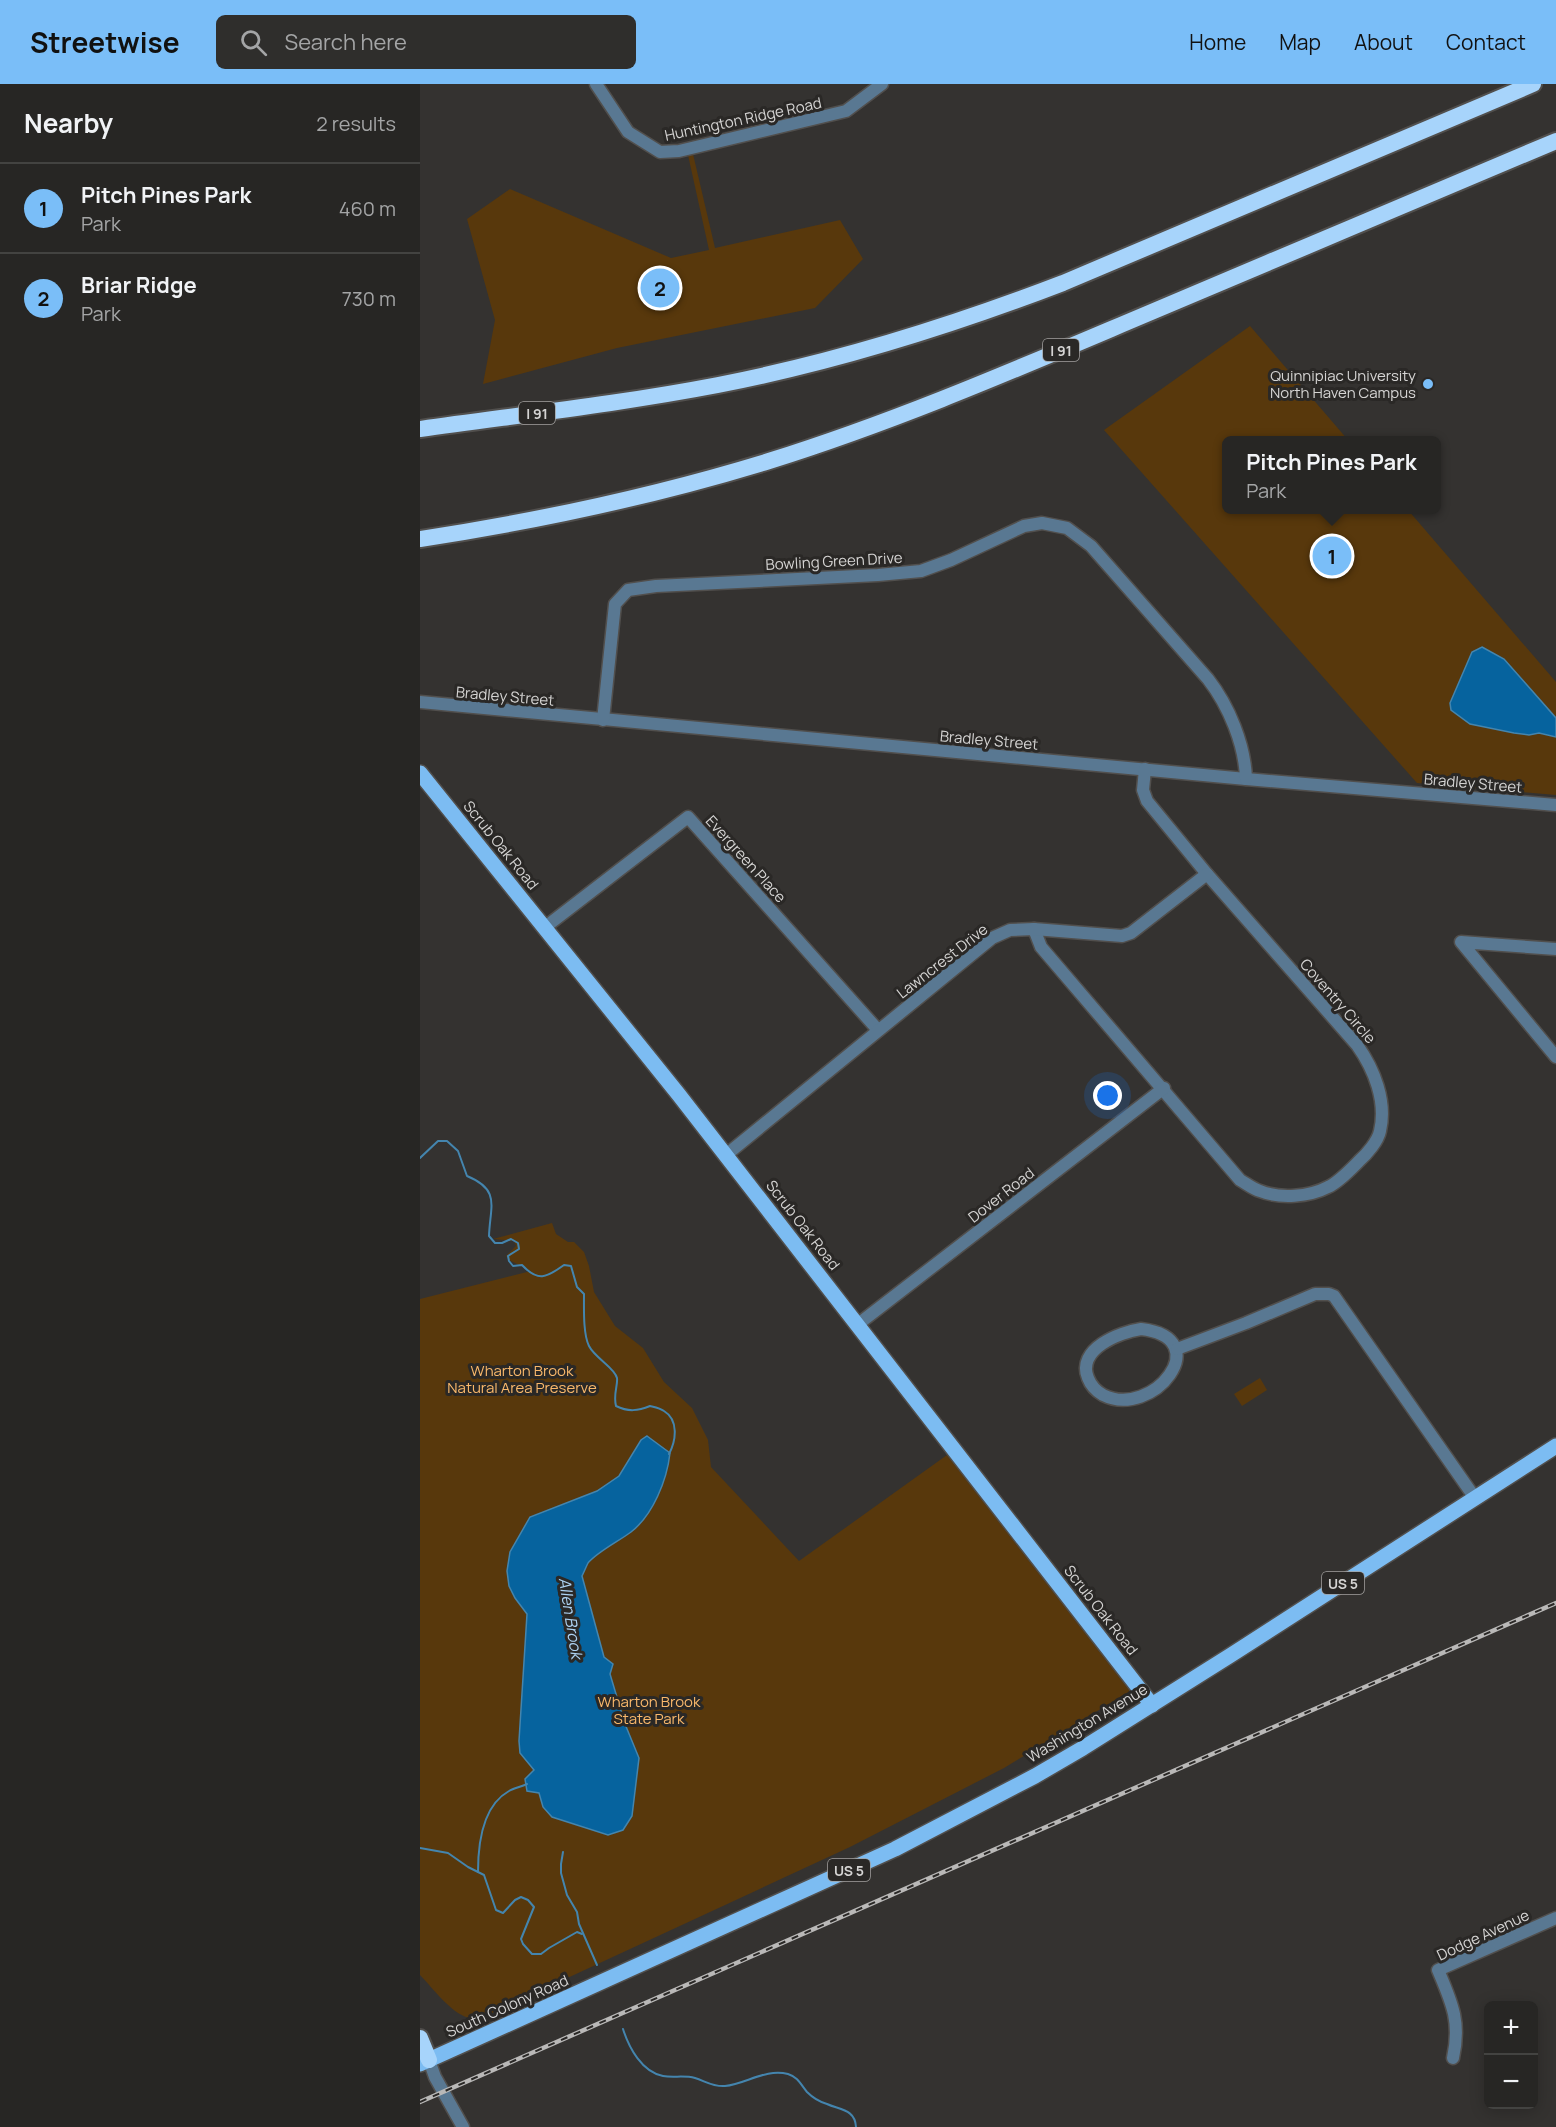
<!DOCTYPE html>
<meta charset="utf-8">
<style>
body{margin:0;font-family:Manrope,sans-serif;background:#2f2e2c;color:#f1f3f6}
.controls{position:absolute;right:18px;bottom:18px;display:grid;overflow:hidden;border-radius:9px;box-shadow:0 3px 15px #0003}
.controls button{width:54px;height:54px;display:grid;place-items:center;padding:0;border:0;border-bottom:2px solid #434341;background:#272624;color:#f1f3f6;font:30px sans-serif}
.you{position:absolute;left:688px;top:1012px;width:21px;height:21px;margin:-15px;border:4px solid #fff;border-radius:50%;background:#1a73e8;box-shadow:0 0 0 9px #1a73e833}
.badge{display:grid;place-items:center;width:39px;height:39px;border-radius:50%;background:#7abef8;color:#111;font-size:20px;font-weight:700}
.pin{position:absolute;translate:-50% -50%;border:3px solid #fff;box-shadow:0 2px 6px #0006}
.popup{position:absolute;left:802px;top:352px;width:219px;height:78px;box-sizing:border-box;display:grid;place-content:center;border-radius:9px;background:#272624;filter:drop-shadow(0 2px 4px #0005);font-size:20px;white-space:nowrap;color:#a4a5a6}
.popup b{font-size:22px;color:#f1f3f6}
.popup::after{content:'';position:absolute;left:50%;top:100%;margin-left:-12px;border:12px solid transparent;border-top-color:#272624}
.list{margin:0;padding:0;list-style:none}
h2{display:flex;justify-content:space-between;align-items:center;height:78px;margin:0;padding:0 24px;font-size:26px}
h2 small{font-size:20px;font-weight:400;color:#a4a5a6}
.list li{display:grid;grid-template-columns:39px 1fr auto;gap:18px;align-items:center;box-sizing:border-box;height:90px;padding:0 24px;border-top:2px solid #434341}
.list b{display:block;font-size:22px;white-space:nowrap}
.list p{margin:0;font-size:20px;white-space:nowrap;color:#a4a5a6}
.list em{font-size:20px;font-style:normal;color:#a4a5a6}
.icon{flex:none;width:33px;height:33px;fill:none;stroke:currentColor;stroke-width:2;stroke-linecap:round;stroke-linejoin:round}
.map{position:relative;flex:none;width:1136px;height:2043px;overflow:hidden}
header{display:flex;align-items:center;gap:36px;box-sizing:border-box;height:84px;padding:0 30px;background:#7abef8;color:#111}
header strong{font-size:28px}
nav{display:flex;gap:33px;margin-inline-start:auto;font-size:21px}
.search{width:420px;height:54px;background:#2f2e2c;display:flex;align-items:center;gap:15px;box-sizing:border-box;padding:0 21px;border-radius:9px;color:#a4a5a6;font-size:22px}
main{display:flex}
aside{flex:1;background:#272624}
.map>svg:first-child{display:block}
.green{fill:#58380c}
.water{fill:#06639e;stroke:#4485ae;stroke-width:1.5}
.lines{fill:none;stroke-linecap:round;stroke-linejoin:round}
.stream{stroke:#4485ae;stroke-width:2}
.minor-casing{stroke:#514f4d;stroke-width:15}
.major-casing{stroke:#514f4d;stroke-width:18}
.highway-casing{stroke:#514f4d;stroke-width:20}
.minor{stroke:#597892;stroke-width:12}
.major{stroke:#7cbcf2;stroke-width:15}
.highway{stroke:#a7d4fb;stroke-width:16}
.rail-casing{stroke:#b9b8b7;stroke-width:4.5}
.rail{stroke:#2a2826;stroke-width:2;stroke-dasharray:7;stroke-linecap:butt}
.poi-dot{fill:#7abef8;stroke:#2a2826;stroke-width:2}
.labels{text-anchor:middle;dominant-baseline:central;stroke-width:6;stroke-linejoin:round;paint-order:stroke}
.shield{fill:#2a2826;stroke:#a2a09f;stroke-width:1.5}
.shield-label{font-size:14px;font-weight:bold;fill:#d5d4d3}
.street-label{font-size:15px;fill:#d5d4d3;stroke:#2a2826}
.poi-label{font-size:15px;fill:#d5d4d3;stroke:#2a2826;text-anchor:end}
.park-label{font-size:15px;fill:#f9b86b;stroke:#2a2826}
.water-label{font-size:16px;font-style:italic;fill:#add2f2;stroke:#2a2826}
</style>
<header>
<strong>Streetwise</strong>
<div class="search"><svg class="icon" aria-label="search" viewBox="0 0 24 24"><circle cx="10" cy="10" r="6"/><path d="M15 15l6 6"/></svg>Search here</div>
<nav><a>Home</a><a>Map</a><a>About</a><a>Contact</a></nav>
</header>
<main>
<aside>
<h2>Nearby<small>2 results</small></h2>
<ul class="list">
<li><span class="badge">1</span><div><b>Pitch Pines Park</b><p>Park</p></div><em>460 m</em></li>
<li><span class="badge">2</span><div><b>Briar Ridge</b><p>Park</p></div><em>730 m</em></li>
</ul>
</aside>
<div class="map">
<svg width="1136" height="2043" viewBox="0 0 1136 2043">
<rect width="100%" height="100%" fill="#343230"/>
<!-- green -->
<g class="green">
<path d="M273,70l22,94 125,-28 23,39 -48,49 -198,40 -134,36 12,-64 -28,-101 43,-30 161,69 38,-8 -21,-95z"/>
<path d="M830,242l98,114h-121v70h181l148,172v113l-139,-12 -313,-353z"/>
<path d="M132,1139l4,11 12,8h6l10,10 5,14 5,26 21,34 28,22 21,34 28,26 16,32 3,27 88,94 148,-106 183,236 -126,77 -154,79 -358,166c-6,2 -12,5 -19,5 -18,1 -41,-31 -53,-43v-676l111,-28 -22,-11 -3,-4 10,-10 -2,-5 -21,-2z"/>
<path d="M840,1294l7,12 -25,16 -8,-12z"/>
</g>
<!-- water -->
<g class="water">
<path d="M1062,563l22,12 52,59v19l-17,-4 -10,2 -15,-2 -44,-9 -19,-14 -1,-7 22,-51z"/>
<path d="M227,1352l23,17c-3,27 -17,62 -39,79 -12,9 -34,20 -43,31 -2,4 -4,9 -6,13l22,81 9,7 -3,10 15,50 14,34 -7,58 -9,14 -15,5 -56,-18 -9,-10 -4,-14 -12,-2 -2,-12 9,-9 -14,-17 -1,-12 8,-127 -12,-16 -6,-12 -2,-15 3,-19 20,-35 67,-26 22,-15 22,-36z"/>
</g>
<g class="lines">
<!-- stream -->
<g class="stream">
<path d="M0,1074l18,-17h9l11,10 9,25c34,14 23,30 22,60l6,7h7l9,-4 7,4 1,6 -11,7 1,5 4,5 9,-1c16,17 24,13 42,0l7,1 6,21 7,7c0,15 -1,40 5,52 6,12 26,22 28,32 1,8 -4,16 -1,28 12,6 22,5 34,0 4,1 10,2 14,5 15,9 12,30 5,43"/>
<path d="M0,1764l28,5 20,14 16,8 12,35 7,3 12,-13 6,-3 7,3 6,7 -13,32 2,5 9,10h9l8,-6 28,-16 5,2"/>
<path d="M143,1768l-2,12v9l6,22 10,17 2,12 18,41"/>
<path d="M58,1788c0,-28 4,-66 31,-81 5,-3 12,-4 18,-7"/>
<path d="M203,1945c6,19 19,43 40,47 10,2 21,-1 32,2 10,3 18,9 30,8 21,-2 41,-18 63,-12 10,3 13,11 19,18 5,5 13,10 20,12 13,6 28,5 29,23"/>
</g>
<!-- minor casing -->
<g class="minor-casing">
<g id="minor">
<path d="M176,0l32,48 32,20 19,-1 167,-40 36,-27"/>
<path d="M0,618l826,77 310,26"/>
<path d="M183,636l12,-116 13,-14 28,-4 222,-11 43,-4 30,-11 73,-34 18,-3 25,5 24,18 117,133c21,27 37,66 38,100"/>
<path d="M124,844l144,-111 190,213"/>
<path d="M614,845l7,18 199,233c7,4 13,9 20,11 20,8 49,6 68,-4 11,-5 22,-17 31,-26 8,-7 19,-20 21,-30 7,-30 -6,-62 -23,-86l-150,-171 -60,-73 -4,-11 2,-21"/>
<path d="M1136,865l-95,-7 95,115"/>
<path d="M306,1071l266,-217 18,-8 24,-1 88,7 9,-3 76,-59"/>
<path d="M437,1241l307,-237"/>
<path d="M721,1245c77,9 12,91 -38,66 -7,-4 -12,-9 -15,-17 -12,-29 32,-46 53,-49z"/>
<path d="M757,1265l69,-26 69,-29h14l5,2 141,202"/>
<path d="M1033,1974c8,-36 -1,-55 -15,-88l118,-52"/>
<path d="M9,1976l6,17 28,50"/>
</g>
</g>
<!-- major casing -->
<g class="major-casing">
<g id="major">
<path d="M0,689l259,322 473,610"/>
<path d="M0,1980l475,-215 140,-73 48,-28 148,-93 325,-209"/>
</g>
</g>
<!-- highway casing -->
<g class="highway-casing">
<g id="highway">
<path d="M0,345c99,-14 199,-25 298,-44 118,-23 233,-59 345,-102l470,-199"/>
<path d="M0,455c118,-18 235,-43 349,-78 128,-40 250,-93 373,-145 138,-58 276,-117 414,-175"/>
<path d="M0,1954l9,22"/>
</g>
</g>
<!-- minor -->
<use href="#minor" class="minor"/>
<!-- major -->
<use href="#major" class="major"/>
<!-- highway -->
<use href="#highway" class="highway"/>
<!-- rail casing -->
<g class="rail-casing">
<path id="rail" d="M0,2018l1136,-499"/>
</g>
<!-- rail -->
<use href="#rail" class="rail"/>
</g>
<!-- markers -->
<circle class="poi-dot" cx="1008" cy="300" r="6"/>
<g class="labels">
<!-- shield labels -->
<g class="shield">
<rect x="623" y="255" width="36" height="22" rx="4.5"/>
<rect x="99" y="318" width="36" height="22" rx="4.5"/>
<rect x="902" y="1488" width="42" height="22" rx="4.5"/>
<rect x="408" y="1775" width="42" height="22" rx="4.5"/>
</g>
<g class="shield-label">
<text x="641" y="266">I 91</text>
<text x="117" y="329">I 91</text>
<text x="923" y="1499">US 5</text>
<text x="429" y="1786">US 5</text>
</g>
<!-- street labels -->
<g class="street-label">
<text transform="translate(323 35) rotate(-12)">Huntington Ridge Road</text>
<text transform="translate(414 477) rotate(-3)">Bowling Green Drive</text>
<text transform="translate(85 612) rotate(5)">Bradley Street</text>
<text transform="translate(569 656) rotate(5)">Bradley Street</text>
<text transform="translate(1053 699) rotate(5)">Bradley Street</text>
<text transform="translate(81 761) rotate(51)">Scrub Oak Road</text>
<text transform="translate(326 775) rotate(48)">Evergreen Place</text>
<text transform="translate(522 877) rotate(-38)">Lawncrest Drive</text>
<text transform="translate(918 917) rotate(49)">Coventry Circle</text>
<text transform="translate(581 1111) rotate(-38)">Dover Road</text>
<text transform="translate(383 1141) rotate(52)">Scrub Oak Road</text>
<text transform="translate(681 1526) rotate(52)">Scrub Oak Road</text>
<text transform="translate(667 1639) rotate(-31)">Washington Avenue</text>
<text transform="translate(1063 1851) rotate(-25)">Dodge Avenue</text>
<text transform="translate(87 1922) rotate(-24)">South Colony Road</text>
</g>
<!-- poi labels -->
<g class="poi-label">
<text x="996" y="291">Quinnipiac University<tspan x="996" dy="17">North Haven Campus</tspan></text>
</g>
<!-- park labels -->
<g class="park-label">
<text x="102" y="1286">Wharton Brook<tspan x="102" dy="17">Natural Area Preserve</tspan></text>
<text x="229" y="1617">Wharton Brook<tspan x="229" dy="17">State Park</tspan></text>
</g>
<!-- water labels -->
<g class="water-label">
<text transform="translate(151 1534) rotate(81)">Allen Brook</text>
</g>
</g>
</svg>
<div class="controls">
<button>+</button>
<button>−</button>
</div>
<div class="you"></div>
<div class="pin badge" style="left:912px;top:472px">1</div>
<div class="popup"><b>Pitch Pines Park</b>Park</div>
<div class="pin badge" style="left:240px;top:204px">2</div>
</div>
</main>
